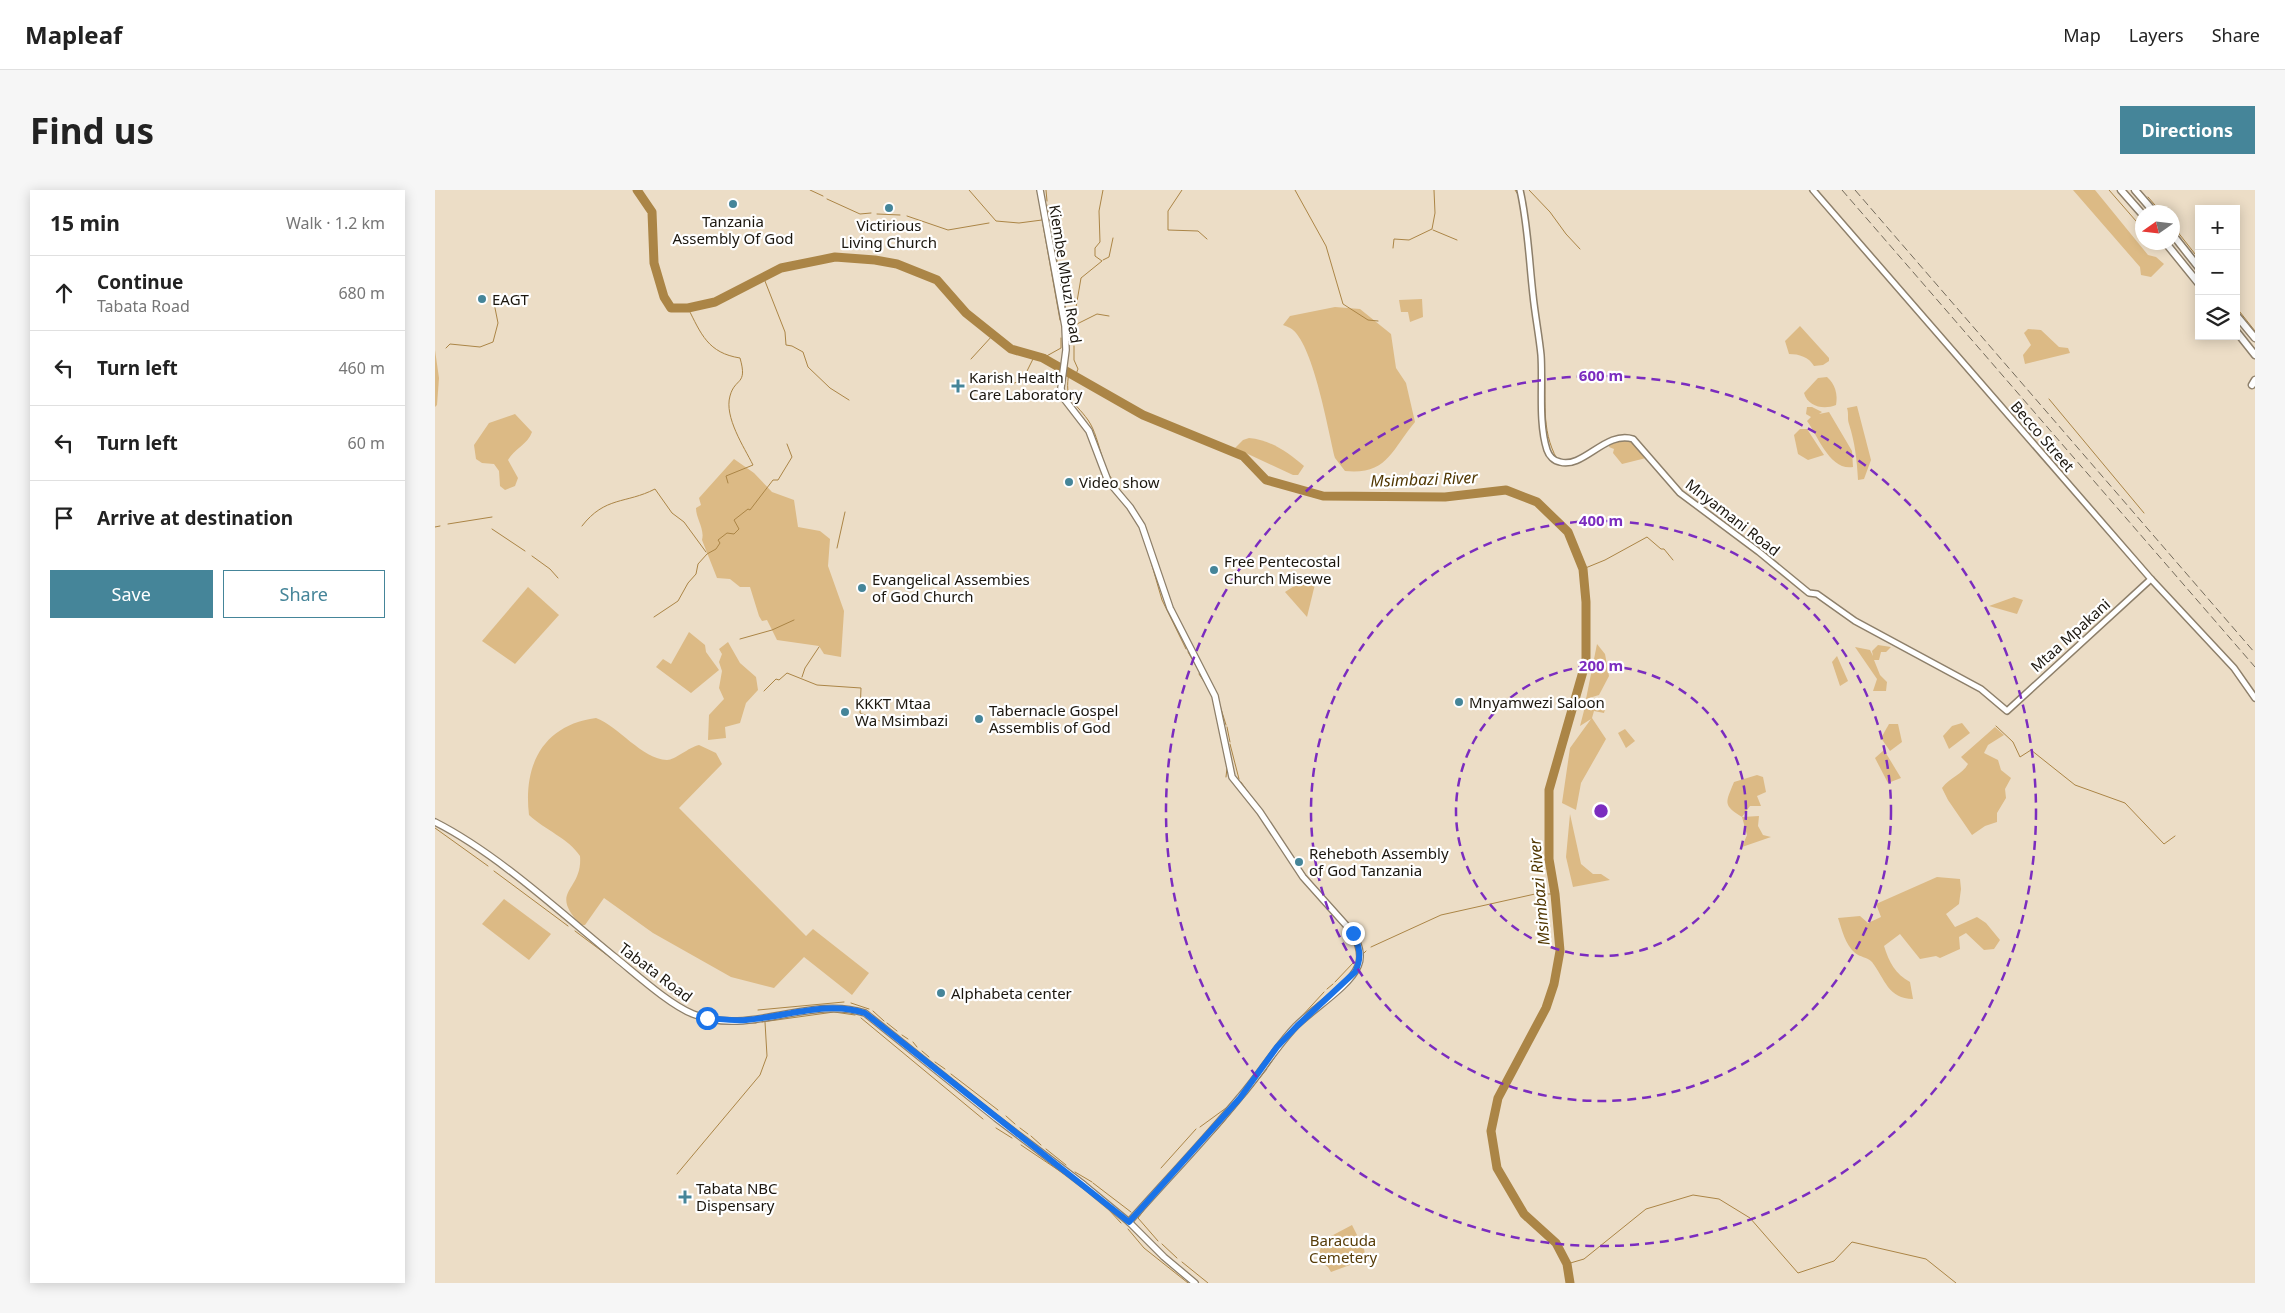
<!DOCTYPE html>
<meta charset="utf-8">
<style>
body{margin:0;font-family:"Noto Sans",sans-serif;background:#f6f6f6;color:#222}
.controls{position:absolute;right:15px;top:15px;display:grid;overflow:hidden;border-radius:0px;box-shadow:0 2px 12px #0003}
.controls button{width:45px;height:45px;display:grid;place-items:center;padding:0;border:0;border-bottom:1px solid #e0e0e0;background:#fff;color:#222;font:25px sans-serif}
.compass{position:absolute;left:1700px;top:15px;width:45px;height:45px;border-radius:50%;background:#fff;box-shadow:0 2px 12px #0003;rotate:256deg}
.stop{position:absolute;width:15px;height:15px;margin:-11px;border:4px solid #1a73e8;border-radius:50%;background:#fff}
.stop.end{background:#1a73e8;border-color:#fff;box-shadow:0 1px 5px #0008}
.list{margin:0;padding:0;list-style:none}
h2{display:flex;justify-content:space-between;align-items:center;height:65px;margin:0;padding:0 20px;font-size:21px}
h2 small{font-size:16px;font-weight:400;color:#767676}
.list li{display:grid;grid-template-columns:32px 1fr auto;gap:15px;align-items:center;box-sizing:border-box;height:75px;padding:0 20px;border-top:1px solid #e0e0e0}
.list b{display:block;font-size:19px;white-space:nowrap}
.list p{margin:0;font-size:16px;white-space:nowrap;color:#767676}
.list em{font-size:16px;font-style:normal;color:#767676}
.actions{display:flex;gap:10px;padding:15px 20px}
.actions a{flex:1;padding:11px 0;border:1px solid #458599;border-radius:0px;text-align:center;font-size:18px;color:#458599}
.actions .main{background:#458599;color:#fff}
.icon{flex:none;width:28px;height:28px;fill:none;stroke:currentColor;stroke-width:2;stroke-linecap:round;stroke-linejoin:round}
.map{position:relative;flex:none;width:1820px;height:1093px;overflow:hidden;border-radius:0px}
header{display:flex;align-items:center;gap:30px;box-sizing:border-box;height:70px;padding:0 25px;background:#fff;border-bottom:1px solid #e0e0e0}
header strong{font-size:24px}
nav{display:flex;gap:28px;margin-inline-start:auto;font-size:18px}
.intro{display:flex;align-items:center;justify-content:space-between;box-sizing:border-box;height:120px;padding:0 30px}
h1{margin:0;font-size:35px}
.button{padding:12px 22px;border-radius:0px;background:#458599;color:#fff;font-size:18px;font-weight:700}
main{display:flex;gap:30px;padding:0 30px}
aside{flex:1;background:#fff;border-radius:0px;box-shadow:0 2px 12px #0003}
.map>svg:first-child{display:block}
.green{fill:#dcba85}
.lines{fill:none;stroke-linecap:round;stroke-linejoin:round}
.stream{stroke:#ab8546;stroke-width:1}
.river{stroke:#ab8546;stroke-width:9}
.tertiary-casing{stroke:#8d7f6a;stroke-width:8}
.secondary-casing{stroke:#8d7f6a;stroke-width:8}
.trunk-casing{stroke:#8d7f6a;stroke-width:9}
.tertiary{stroke:#fff;stroke-width:5}
.secondary{stroke:#fff;stroke-width:5.5}
.trunk{stroke:#fff;stroke-width:6}
.rail{stroke:#746b5c;stroke-width:1;stroke-dasharray:8 4;stroke-linecap:butt}
.route{stroke:#1a73e8;stroke-width:6}
.ring{fill:none;stroke:#7b2cbf;stroke-width:2.5;stroke-dasharray:9 6}
.poi-dot{fill:#458599;stroke:#fff;stroke-width:2}
.labels{text-anchor:middle;dominant-baseline:central;stroke-width:4.5;stroke-linejoin:round;paint-order:stroke}
.poi-label{font-size:15px;fill:#1b160e;stroke:#fff;text-anchor:start}
.street-label{font-size:15px;fill:#1b160e;stroke:#fff}
.park-label{font-size:15px;fill:#583d09;stroke:#fff}
.water-label{font-size:16px;font-style:italic;fill:#503600;stroke:#fff}
.centre{fill:#7b2cbf;stroke:#fff;stroke-width:2.5}
.ring-label{font-size:15px;text-anchor:middle;font-weight:bold;fill:#7b2cbf;stroke:#fff;stroke-width:4.5;stroke-linejoin:round;paint-order:stroke}
</style>
<header>
<strong>Mapleaf</strong>
<nav><a>Map</a><a>Layers</a><a>Share</a></nav>
</header>
<div class="intro"><h1>Find us</h1><a class="button">Directions</a></div>
<main>
<aside>
<h2>15 min<small>Walk · 1.2 km</small></h2>
<ul class="list">
<li><svg class="icon" aria-label="ahead" viewBox="0 0 24 24"><path d="M12 20V5M6 11l6-6 6 6"/></svg><div><b>Continue</b><p>Tabata Road</p></div><em>680 m</em></li>
<li><svg class="icon" aria-label="left" viewBox="0 0 24 24"><path d="M17 20v-9H6M10 6l-5 5 5 5"/></svg><div><b>Turn left</b></div><em>460 m</em></li>
<li><svg class="icon" aria-label="left" viewBox="0 0 24 24"><path d="M17 20v-9H6M10 6l-5 5 5 5"/></svg><div><b>Turn left</b></div><em>60 m</em></li>
<li><svg class="icon" aria-label="arrive" viewBox="0 0 24 24"><path d="M6 21V4h12l-3 4 3 4H6"/></svg><div><b>Arrive at destination</b></div></li>
</ul>
<div class="actions"><a class="main">Save</a><a>Share</a></div>
</aside>
<div class="map">
<svg width="1820" height="1093" viewBox="0 0 1820 1093">
<rect width="100%" height="100%" fill="#ecddc6"/>
<!-- green -->
<g class="green">
<path d="M1638,0h22l53,65 8,2 8,7 -13,13 -10,-2 -1,-8z"/>
<path d="M987,109l1,18 -13,5 -2,-10h-7l-2,-12z"/>
<path d="M900,117l25,2 31,25 5,34 10,15 9,39c-24,29 -28,53 -70,49l-10,-13c-7,-28 -21,-110 -42,-128 -2,-2 -7,-4 -10,-5l7,-9z"/>
<path d="M1365,136l29,32v3l-6,4 -9,1c-5,-9 -15,-12 -25,-12l-4,-13z"/>
<path d="M1593,139l13,1 18,17 9,1 2,5 -45,11 -2,-9 8,-10 -7,-12z"/>
<path d="M0,160l4,28 -2,27 -2,2z"/>
<path d="M1392,187c8,7 11,17 9,28 -12,5 -28,2 -32,-12l14,-15z"/>
<path d="M1422,216l14,54 -7,19 -6,1c-1,-20 -3,-37 -9,-56 -2,-5 0,-10 -2,-16z"/>
<path d="M1372,217h5l10,5 -3,2 10,-2 23,39 1,16c-23,4 -35,-31 -46,-46l4,-4 -5,-3z"/>
<path d="M80,224l17,18c-4,12 -18,17 -24,28l10,18 -3,8 -10,4 -5,-4 -1,-15 -5,-7 -12,-1 -6,-4 -2,-14 15,-22z"/>
<path d="M1365,239h7l17,26 -16,5 -10,-6 -4,-19z"/>
<path d="M814,248c22,2 38,14 55,28l-6,9h-5l-58,-27 8,-8z"/>
<path d="M1190,249l6,3 15,16 -24,6 -9,-11 1,-4 -5,-2 1,-4z"/>
<path d="M299,269l20,14 18,19 22,8 4,27 22,4 10,8 -2,27 16,45 -3,46 -17,-3 -5,-8 -42,-6 -10,-20 -5,1 -3,-5 -9,-29h-10l-10,-8 -13,-1 -15,-38c3,-11 -6,-21 -6,-32l5,-3 -2,-7z"/>
<path d="M876,385l5,5 -9,37 -22,-25z"/>
<path d="M93,397l31,28 -44,49 -33,-23z"/>
<path d="M1579,407l9,3 -6,14 -28,-8z"/>
<path d="M254,442l16,13 1,7 13,18 -28,23 -35,-26 7,-8 8,5z"/>
<path d="M293,452l12,21 16,14 2,13 -12,13 -6,20 -15,4 1,11 -18,2 1,-25 15,-16 -5,-11 3,-17 -3,-9 3,-8 -3,-5z"/>
<path d="M1162,454l8,10 4,22 -10,19 -13,4z"/>
<path d="M1443,455l13,2 -5,5h-5l-2,8h-5l6,15 7,7 -1,9h-13l4,-12 -22,-32 15,3 3,6 -1,-5z"/>
<path d="M1402,466l11,25 -8,5 -8,-24z"/>
<path d="M1166,510l-2,7 6,2 -1,4 -10,-2 -2,7 14,21 -25,44 -5,27 -14,-7 8,-55 21,-29 -11,7 6,-23z"/>
<path d="M161,528c22,8 46,41 71,42 8,0 22,-13 32,-15l17,8 6,11 -43,44 127,128 7,-7 56,44 -17,22 -48,-38 -30,31 -43,-11 -78,-44 -49,-35 -19,27h-4c-34,-35 2,-33 -1,-69 -12,-18 -35,-26 -51,-41 -6,-50 14,-90 67,-97z"/>
<path d="M1527,533l8,10 -21,16 -6,-13 9,-10z"/>
<path d="M1454,534h9l4,18 -12,9 -9,-13z"/>
<path d="M1560,537l9,8 -16,10 -4,8 14,7 3,10 10,8 -6,11 1,9 -9,15v9l-12,4 -13,9 -24,-35 -6,-12c8,-11 20,-13 26,-24l-7,-7z"/>
<path d="M1190,539l10,12 -9,7 -8,-15z"/>
<path d="M1449,560l17,28 -13,5 -13,-25z"/>
<path d="M1322,585l6,2 3,15 -9,4 4,10h-11l-8,11 17,-1 -1,10 5,9 8,2 -29,10 5,-12 -5,-18c-20,-12 -16,-15 -8,-35z"/>
<path d="M1135,624l11,50 12,10h8l9,6 -37,7 -7,-30z"/>
<path d="M1502,687l23,2 1,10 -2,15 -13,10 9,13 22,-10 9,6 14,17 -6,9 -10,1 -18,-17 -7,4 1,12 -20,9 -4,-2 -16,3 -20,-25 -16,12c5,16 11,28 26,36l3,17c-25,0 -28,-20 -41,-37 -5,-5 -12,-5 -17,-9 -10,-9 -13,-23 -17,-35l22,-2 8,7 13,-6 -5,-13z"/>
<path d="M69,709l47,35 -22,26 -47,-36z"/>
<path d="M917,1035l12,24 2,10 -35,13 -3,-5 -8,-6 -2,-5 4,-12 -4,-1z"/>
</g>
<g class="lines">
<!-- stream -->
<g class="stream">
<path d="M375,0l13,6"/>
<path d="M534,0l27,31 23,2 23,-3 -4,-27"/>
<path d="M611,0l1,11"/>
<path d="M747,0l-14,21v19l30,1 9,8"/>
<path d="M860,0l31,56 17,58 25,16 10,1"/>
<path d="M1080,0l4,6"/>
<path d="M1094,0l21,22 16,22 14,15"/>
<path d="M1674,0l34,39"/>
<path d="M1713,7l13,15"/>
<path d="M392,9l33,15 11,-1"/>
<path d="M1085,12l2,11"/>
<path d="M612,15l22,122 4,7"/>
<path d="M442,24l23,1"/>
<path d="M472,26l41,14 41,-7"/>
<path d="M608,35l17,95"/>
<path d="M1738,36l26,33"/>
<path d="M998,40l24,10"/>
<path d="M958,58l1,-9 15,1 23,-11 3,-16 -1,-23"/>
<path d="M668,70l6,-3 4,-19"/>
<path d="M328,86l22,56 1,13 6,1 11,6 5,15 22,21 19,12"/>
<path d="M1095,96l3,29"/>
<path d="M1801,117l19,24"/>
<path d="M253,118c13,26 20,45 52,50 8,28 -5,19 -10,38 -6,21 14,51 23,69l-27,11 2,7"/>
<path d="M640,135l22,-11 12,2"/>
<path d="M640,144l-1,-15 7,-41 21,-17 -7,-5v-8l5,-6 -1,-31 4,-21"/>
<path d="M11,158l4,-4 30,3 13,-5 5,-19 -4,-20"/>
<path d="M608,168l18,-10v-10"/>
<path d="M536,169l22,-24"/>
<path d="M1109,175c3,33 -4,64 13,94"/>
<path d="M634,182c-5,30 4,27 19,48 7,10 10,24 14,36"/>
<path d="M637,183l4,1 2,-5 -4,-9v-14"/>
<path d="M579,193l8,-2 12,-24"/>
<path d="M1614,209l95,114"/>
<path d="M626,210l3,3"/>
<path d="M672,282l15,21"/>
<path d="M699,318l12,20 9,29"/>
<path d="M13,334l44,-7"/>
<path d="M1282,334l11,8"/>
<path d="M147,336c23,-30 44,-22 73,-37l17,24 12,9 22,30"/>
<path d="M0,337l5,-1"/>
<path d="M57,339l33,22"/>
<path d="M402,358l8,-36"/>
<path d="M97,366l18,13 8,9"/>
<path d="M716,372l11,38 24,49"/>
<path d="M1148,379l22,-9 42,-23 14,12h3l9,11"/>
<path d="M219,427l24,-16 10,-18 8,-9 2,-10 9,-10 9,-5 4,-6 -2,-3 9,-7 7,1 5,-5 -5,-9 14,-11 2,1 23,-30h5l14,-23 -5,-13"/>
<path d="M305,449l32,-9 22,-10"/>
<path d="M753,462l11,19"/>
<path d="M764,484l6,9"/>
<path d="M367,487l3,-9 14,-21"/>
<path d="M329,501l12,-12 3,1 8,-7 30,12 44,3 -1,25 20,8 12,2"/>
<path d="M783,509l8,26"/>
<path d="M1561,536l17,16 7,15 11,-7 44,35 50,18 39,41 11,-8"/>
<path d="M792,537l3,15"/>
<path d="M795,554l9,35"/>
<path d="M791,587l1,-9"/>
<path d="M806,592l7,10"/>
<path d="M0,638l53,38"/>
<path d="M862,673l11,15"/>
<path d="M59,681l74,55"/>
<path d="M140,741l48,36"/>
<path d="M936,757l70,-32 94,-21h20"/>
<path d="M928,764l3,-3"/>
<path d="M900,792l19,-20"/>
<path d="M892,799l6,-5"/>
<path d="M416,813l18,6"/>
<path d="M323,820l86,-8"/>
<path d="M438,821l11,10"/>
<path d="M258,827l15,4"/>
<path d="M426,828l122,101"/>
<path d="M327,832l72,-10 21,3"/>
<path d="M285,833h8"/>
<path d="M305,833h16"/>
<path d="M452,833l10,8"/>
<path d="M854,840l35,-38"/>
<path d="M467,845l6,4"/>
<path d="M478,852l4,5"/>
<path d="M487,861l7,6"/>
<path d="M500,872l10,7"/>
<path d="M833,877l15,-22"/>
<path d="M516,884l47,36"/>
<path d="M806,911l26,-32"/>
<path d="M571,926l9,8"/>
<path d="M787,934l18,-22"/>
<path d="M765,937l26,-19 13,-14"/>
<path d="M561,938l16,10"/>
<path d="M585,938l8,6"/>
<path d="M779,943l7,-8"/>
<path d="M596,946l10,9"/>
<path d="M586,955l52,35"/>
<path d="M766,956l12,-12"/>
<path d="M611,959l20,16"/>
<path d="M726,978l35,-39"/>
<path d="M640,982l17,10"/>
<path d="M242,984l83,-99 7,-19 -2,-34"/>
<path d="M658,993l38,29"/>
<path d="M712,1016l-9,12 20,23"/>
<path d="M674,1020l12,13"/>
<path d="M693,1039l16,19 44,35"/>
<path d="M727,1054l15,14"/>
<path d="M747,1072l26,21"/>
<path d="M1132,1074l17,-5 62,-50 47,-14 26,4 31,19 48,55 36,-12 18,-19 74,17 30,24"/>
</g>
<!-- river -->
<path class="river" d="M202,0l15,22 2,51 10,34 7,11h17l27,-6 66,-34 54,-11 40,3 22,4 40,16 29,33 45,36 32,9 100,57 100,41 23,24 57,16 122,1 61,-7 31,12 31,30 15,37 3,33v59l-37,129v69l6,35 5,57 -6,33 -8,24 -48,90 -7,33 6,37 27,46 32,29 11,21 3,19"/>
<!-- tertiary casing -->
<g class="tertiary-casing">
<g id="tertiary">
<path d="M1085,0c8,35 9,70 13,105 2,20 6,40 8,60 2,29 -3,67 6,95 2,6 7,11 13,12 23,7 46,-32 73,-23l47,54 79,59 50,41 8,1 38,27 126,68 26,22 144,-132"/>
<path d="M1378,0l338,389 83,89 21,30"/>
</g>
</g>
<!-- secondary casing -->
<g class="secondary-casing">
<g id="secondary">
<path d="M605,0l25,136 1,24 -5,38 1,8 27,35 19,50 22,26 12,19 28,82 45,88 17,81 28,35 43,65 50,56c5,10 10,22 5,33 -8,20 -45,43 -62,60 -21,22 -36,48 -56,71 -35,43 -74,83 -111,125"/>
<path d="M0,632c63,32 126,91 181,136 21,17 54,47 77,56 56,23 116,-19 172,-1l131,105 88,67 45,37 35,35 31,26"/>
</g>
</g>
<!-- trunk casing -->
<g class="trunk-casing">
<g id="trunk">
<path d="M1686,0l22,25"/>
<path d="M1700,0l19,22"/>
<path d="M1738,45l26,33"/>
<path d="M1730,52l34,42"/>
<path d="M1801,125l19,23"/>
<path d="M1801,141l19,24"/>
<path d="M1817,195l3,-5"/>
</g>
</g>
<!-- tertiary -->
<use href="#tertiary" class="tertiary"/>
<!-- secondary -->
<use href="#secondary" class="secondary"/>
<!-- trunk -->
<use href="#trunk" class="trunk"/>
<!-- rail -->
<g class="rail">
<path d="M1407,0l413,477"/>
<path d="M1420,0l400,463"/>
</g>
</g>
<g class="lines">
<!-- route -->
<path class="route" d="M272,828c13,1 26,3 39,2 40,-3 80,-20 119,-7l264,209 111,-124 37,-51 20,-21 58,-54c7,-14 5,-25 -2,-39"/>
</g>
<!-- distance rings -->
<g class="ring">
<circle cx="1166" cy="621" r="145"/>
<circle cx="1166" cy="621" r="290"/>
<circle cx="1166" cy="621" r="435"/>
</g>
<!-- markers -->
<g class="poi-dot">
<circle cx="298" cy="14" r="5"/>
<circle cx="454" cy="18" r="5"/>
<circle cx="47" cy="109" r="5"/>
<path d="M520.5 188.5h5v5h5v5h-5v5h-5v-5h-5v-5h5z"/>
<circle cx="634" cy="292" r="5"/>
<circle cx="779" cy="380" r="5"/>
<circle cx="427" cy="398" r="5"/>
<circle cx="1024" cy="512" r="5"/>
<circle cx="410" cy="522" r="5"/>
<circle cx="544" cy="529" r="5"/>
<circle cx="864" cy="672" r="5"/>
<circle cx="506" cy="803" r="5"/>
<path d="M247.5 999.5h5v5h5v5h-5v5h-5v-5h-5v-5h5z"/>
</g>
<g class="labels">
<!-- poi labels -->
<g class="poi-label">
<text x="298" y="31" text-anchor="middle">Tanzania<tspan x="298" dy="17">Assembly Of God</tspan></text>
<text x="454" y="35" text-anchor="middle">Victirious<tspan x="454" dy="17">Living Church</tspan></text>
<text x="57" y="109">EAGT</text>
<text x="534" y="187">Karish Health<tspan x="534" dy="17">Care Laboratory</tspan></text>
<text x="644" y="292">Video show</text>
<text x="789" y="371">Free Pentecostal<tspan x="789" dy="17">Church Misewe</tspan></text>
<text x="437" y="389">Evangelical Assembies<tspan x="437" dy="17">of God Church</tspan></text>
<text x="1034" y="512">Mnyamwezi Saloon</text>
<text x="420" y="513">KKKT Mtaa<tspan x="420" dy="17">Wa Msimbazi</tspan></text>
<text x="554" y="520">Tabernacle Gospel<tspan x="554" dy="17">Assemblis of God</tspan></text>
<text x="874" y="663">Reheboth Assembly<tspan x="874" dy="17">of God Tanzania</tspan></text>
<text x="516" y="803">Alphabeta center</text>
<text x="261" y="998">Tabata NBC<tspan x="261" dy="17">Dispensary</tspan></text>
</g>
<!-- street labels -->
<g class="street-label">
<text transform="translate(631 84) rotate(81)">Kiembe Mbuzi Road</text>
<text transform="translate(1608 246) rotate(49)">Becco Street</text>
<text transform="translate(1298 327) rotate(38)">Mnyamani Road</text>
<text transform="translate(1635 445) rotate(-42)">Mtaa Mpakani</text>
<text transform="translate(221 782) rotate(37)">Tabata Road</text>
</g>
<!-- park labels -->
<g class="park-label">
<text x="908" y="1050">Baracuda<tspan x="908" dy="17">Cemetery</tspan></text>
</g>
<!-- water labels -->
<g class="water-label">
<text transform="translate(989 289) rotate(-2)">Msimbazi River</text>
<text transform="translate(1104 702) rotate(-95)">Msimbazi River</text>
</g>
</g>
<circle cx="1166" cy="621" r="8" class="centre"/>
<g class="ring-label">
<text x="1166" y="191">600 m</text>
<text x="1166" y="336">400 m</text>
<text x="1166" y="481">200 m</text>
</g>
</svg>
<div class="controls">
<button>+</button>
<button>−</button>
<button><svg class="icon" aria-label="layers" viewBox="0 0 24 24"><path d="M12 4l9 5-9 5-9-5zM3 14l9 5 9-5"/></svg></button>
</div>
<svg class="compass" viewBox="-18 -18 36 36"><path d="M0-13l5 13h-10z" fill="#e53935"/><path d="M0 13l5-13h-10z" fill="#767676"/></svg>
<div class="stop" style="left:272px;top:828px"></div>
<div class="stop end" style="left:918px;top:743px"></div>
</div>
</main>
